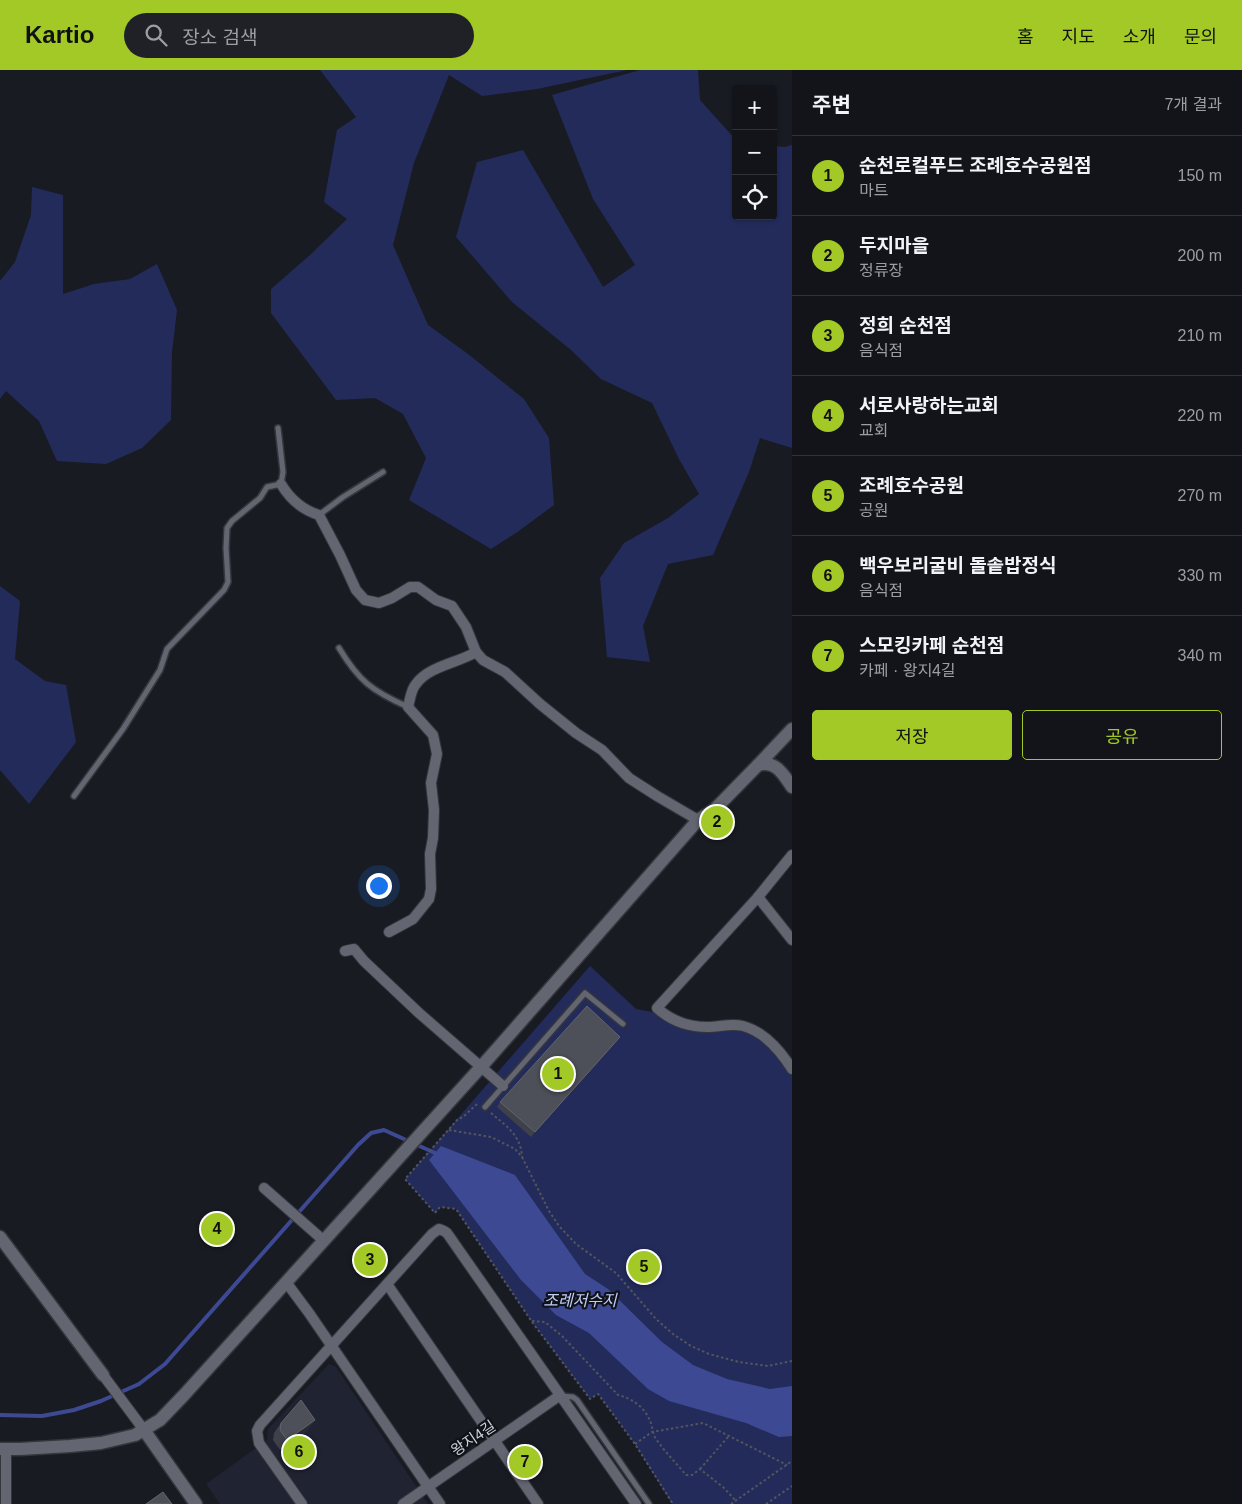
<!DOCTYPE html>
<html lang="ko">
<meta charset="utf-8">
<style>
body{margin:0;font-family:Helvetica,"Noto Sans KR",sans-serif;background:#202127;color:#f1f3f6}
.controls{position:absolute;right:15px;top:15px;display:grid;overflow:hidden;border-radius:5px;box-shadow:0 1px 4px #0004}
.controls button{width:45px;height:45px;display:grid;place-items:center;padding:0;border:0;border-bottom:1px solid #323339;background:#13141a;color:#f1f3f6;font:25px sans-serif}
.you{position:absolute;left:378px;top:815px;width:18px;height:18px;margin:-12px;border:4px solid #fff;border-radius:50%;background:#1a73e8;box-shadow:0 0 0 8px #1a73e833}
.badge{display:grid;place-items:center;width:32px;height:32px;border-radius:50%;background:#a3c927;color:#111;font-size:16px;font-weight:700}
.pin{position:absolute;translate:-50% -50%;border:2px solid #fff;box-shadow:0 1px 5px #0006}
.list{margin:0;padding:0;list-style:none}
h2{display:flex;justify-content:space-between;align-items:center;height:65px;margin:0;padding:0 20px;font-size:21px}
h2 small{font-size:16px;font-weight:400;color:#9d9ea2}
.list li{display:grid;grid-template-columns:32px 1fr auto;gap:15px;align-items:center;box-sizing:border-box;height:80px;padding:0 20px;border-top:1px solid #323339}
.list b{display:block;font-size:19px;white-space:nowrap}
.list p{margin:0;font-size:16px;white-space:nowrap;color:#9d9ea2}
.list em{font-size:16px;font-style:normal;color:#9d9ea2}
.actions{display:flex;gap:10px;padding:15px 20px}
.actions a{flex:1;padding:11px 0;border:1px solid #a3c927;border-radius:5px;text-align:center;font-size:18px;color:#a3c927}
.actions .main{background:#a3c927;color:#111}
.icon{flex:none;width:28px;height:28px;fill:none;stroke:currentColor;stroke-width:2;stroke-linecap:round;stroke-linejoin:round}
.map{position:relative;flex:none;width:792px;height:1434px;overflow:hidden}
header{display:flex;align-items:center;gap:30px;box-sizing:border-box;height:70px;padding:0 25px;background:#a3c927;color:#111}
header strong{font-size:24px}
nav{display:flex;gap:28px;margin-inline-start:auto;font-size:18px}
.search{width:350px;height:45px;background:#202127;display:flex;align-items:center;gap:12px;box-sizing:border-box;padding:0 18px;border-radius:28px;color:#9d9ea2;font-size:19px}
main{display:flex}
aside{flex:1;background:#13141a}
.map>svg:first-child{display:block}
.built{fill:#202331}
.green{fill:#232b5b}
.water{fill:#3d4a93}
.lines{fill:none;stroke-linecap:round;stroke-linejoin:round}
.stream{stroke:#3d4a93;stroke-width:4}
.service-casing{stroke:#35373d;stroke-width:8}
.minor-casing{stroke:#35373d;stroke-width:12}
.tertiary-casing{stroke:#35373d;stroke-width:15}
.path{stroke:#53555c;stroke-width:2;stroke-dasharray:2.5 2.5;stroke-linecap:butt}
.service{stroke:#636671;stroke-width:5}
.minor{stroke:#636671;stroke-width:10}
.tertiary{stroke:#636671;stroke-width:12}
.wall{fill:#3e414a}
.shaded-wall{fill:#292b34}
.building{fill:#4e5059;stroke:#62646d}
.labels{text-anchor:middle;dominant-baseline:central;stroke-width:4.5;stroke-linejoin:round;paint-order:stroke}
.street-label{font-size:15px;fill:#cfd1d7;stroke:#10121a}
.water-label{font-size:16px;font-style:italic;fill:#c0ccf6;stroke:#10121a}
</style>
<header>
<strong>Kartio</strong>
<div class="search"><svg class="icon" aria-label="search" viewBox="0 0 24 24"><circle cx="10" cy="10" r="6"/><path d="M15 15l6 6"/></svg>장소 검색</div>
<nav><a>홈</a><a>지도</a><a>소개</a><a>문의</a></nav>
</header>
<main>
<div class="map">
<svg width="792" height="1434" viewBox="0 0 792 1434">
<rect width="100%" height="100%" fill="#191b23"/>
<!-- built -->
<path class="built" d="M329,1294l7,3 92,137h-208l-14,-20 61,-44 1,-11z"/>
<!-- green -->
<g class="green">
<path d="M320,0h307l-90,19 -55,7 -33,-21 -35,88 -21,82 35,80 40,29 56,45 25,39 5,67 -38,28 -25,16 -82,-49 17,-42 -23,-44 -28,-16 -39,2 -65,-87v-24l39,-34 37,-36 -23,-17 13,-72 19,-13z"/>
<path d="M640,0h58l2,30 36,40v76h37v-70l12,1 7,-2v303l-32,-10 -11,34 -36,83 -45,9 -25,62 7,36 -43,-5 -7,-79 24,-35 44,-25 31,-24 -20,-35 -27,-56 -51,-24 -30,-29 -59,-48 -56,-65 21,-75 46,-12 80,137 32,-22 -42,-66 -41,-104z"/>
<path d="M32,117l31,8v99l31,-10 36,-5 27,-15 20,46 -5,42 -1,68 -29,28 -36,16 -49,-3 -18,-40 -33,-30 -6,8v-118l15,-19 16,-47z"/>
<path d="M0,516l20,15 -5,58 30,22 21,4 10,57 -47,62 -29,-34z"/>
<path d="M590,896l46,43 16,3 14,9 82,11 20,11 24,32v429h-120l-37,-60 -37,-50 -8,5 -58,-77 -76,-113 -16,-2 -5,6 -30,-34z"/>
</g>
<!-- water -->
<path class="water" d="M441,1076l74,29 70,99 23,15 54,53 31,23 34,14 43,10 22,-3v50l-13,1 -33,-14 -77,-22 -21,-12 -59,-56 -33,-18 -35,-35 -92,-120z"/>
<g class="lines">
<!-- stream -->
<path class="stream" d="M0,1345l42,1 32,-6 27,-9 38,-17 26,-20 193,-219 13,-12 13,-3 51,23"/>
<!-- service casing -->
<g class="service-casing">
<g id="service">
<path d="M319,445l24,-18 40,-25"/>
<path d="M339,578c20,33 33,43 69,59"/>
<path d="M74,726l49,-67 37,-59 7,-21 57,-59 4,-8 -2,-34 1,-20 5,-7 28,-23 7,-11 14,-3 2,-12 -5,-44"/>
<path d="M485,1037l100,-114 38,31"/>
<path d="M560,1326l13,1 4,3 72,104"/>
</g>
</g>
<!-- minor casing -->
<g class="minor-casing">
<g id="minor">
<path d="M281,414c9,15 22,26 38,31l21,40 16,35 9,10 14,3 13,-5 18,-11h8l18,13 16,6 14,21 10,25"/>
<path d="M792,785l-34,42 -101,111c14,13 32,19 51,19 11,0 23,-4 35,-1 22,6 37,24 49,43"/>
<path d="M758,827l34,43"/>
<path d="M389,862l24,-13 16,-20 2,-10 -1,-35 3,-16 1,-28 -3,-27 6,-29 -4,-19 -25,-28c2,-7 3,-18 8,-23 13,-18 42,-21 60,-32l7,8 22,12 35,32 36,29 26,17 27,28 28,18 41,24"/>
<path d="M345,881l9,-2 10,12 55,52 84,73"/>
<path d="M264,1118l59,52"/>
<path d="M286,1212l23,31 131,191"/>
<path d="M387,1214l151,220"/>
<path d="M103,1305l41,55"/>
<path d="M6,1434v-55"/>
<path d="M302,1434l-43,-61 -2,-12 3,-6 172,-191 7,-5 5,2 3,2 189,271"/>
<path d="M403,1434l156,-108"/>
</g>
</g>
<!-- tertiary casing -->
<g class="tertiary-casing">
<g id="tertiary">
<path d="M758,695l34,-36"/>
<path d="M0,1167l103,138"/>
<path d="M144,1360l52,74"/>
<path d="M0,1379h20l50,-3 31,-3 34,-8 25,-15 24,-25 297,-328 217,-247 17,-11 43,-44c18,-5 25,9 34,22"/>
</g>
</g>
<!-- path -->
<g class="path">
<path d="M477,1034l-14,13 -5,2 -53,60 30,34 5,-6 16,2 76,113 58,77 8,-5 37,50 38,60"/>
<path d="M491,1043c15,13 30,22 31,44"/>
<path d="M449,1060l42,7 24,12 7,8 27,54 10,15 17,18 40,29 40,46 17,15 18,12 18,8 30,8 29,4 24,-5"/>
<path d="M532,1251l13,1 17,14 56,59c13,3 27,12 32,26 3,6 2,12 6,18 9,13 20,24 30,36h6l8,-6 24,19 12,13"/>
<path d="M635,1374l17,-12 51,-9 84,42"/>
<path d="M700,1399l28,-32"/>
<path d="M731,1434l61,-43"/>
<path d="M766,1434l26,-18"/>
</g>
<!-- service -->
<use href="#service" class="service"/>
<!-- minor -->
<use href="#minor" class="minor"/>
<!-- tertiary -->
<use href="#tertiary" class="tertiary"/>
</g>
<!-- wall -->
<g class="wall">
<path d="M620,967l-4,5 -85,95 -34,-30 3,-5z"/>
<path d="M281,1353l27,7 -28,20 -7,-10 1,-7z"/>
</g>
<!-- shaded-wall -->
<g class="shaded-wall">
<path d="M620,967l-4,5 -85,95 4,-5z"/>
<path d="M315,1350l-7,10 -28,20 7,-10z"/>
</g>
<!-- building -->
<g class="building">
<path d="M587,936l33,31 -85,95 -35,-30z"/>
<path d="M301,1330l14,20 -28,20 -7,-10 1,-7z"/>
<path d="M163,1422l9,12h-26z"/>
</g>
<g class="labels">
<!-- street labels -->
<g class="street-label">
<text transform="translate(473 1368) rotate(-34)">왕지4길</text>
</g>
<!-- water labels -->
<g class="water-label">
<text x="580" y="1230">조례저수지</text>
</g>
</g>
</svg>
<div class="controls">
<button>+</button>
<button>−</button>
<button><svg class="icon" aria-label="locate" viewBox="0 0 24 24"><circle cx="12" cy="12" r="6"/><path d="M12 2v4M12 18v4M2 12h4M18 12h4"/></svg></button>
</div>
<div class="you"></div>
<div class="pin badge" style="left:558px;top:1004px">1</div>
<div class="pin badge" style="left:717px;top:752px">2</div>
<div class="pin badge" style="left:370px;top:1190px">3</div>
<div class="pin badge" style="left:217px;top:1159px">4</div>
<div class="pin badge" style="left:644px;top:1197px">5</div>
<div class="pin badge" style="left:299px;top:1382px">6</div>
<div class="pin badge" style="left:525px;top:1392px">7</div>
</div>
<aside>
<h2>주변<small>7개 결과</small></h2>
<ul class="list">
<li><span class="badge">1</span><div><b>순천로컬푸드 조례호수공원점</b><p>마트</p></div><em>150 m</em></li>
<li><span class="badge">2</span><div><b>두지마을</b><p>정류장</p></div><em>200 m</em></li>
<li><span class="badge">3</span><div><b>정희 순천점</b><p>음식점</p></div><em>210 m</em></li>
<li><span class="badge">4</span><div><b>서로사랑하는교회</b><p>교회</p></div><em>220 m</em></li>
<li><span class="badge">5</span><div><b>조례호수공원</b><p>공원</p></div><em>270 m</em></li>
<li><span class="badge">6</span><div><b>백우보리굴비 돌솥밥정식</b><p>음식점</p></div><em>330 m</em></li>
<li><span class="badge">7</span><div><b>스모킹카페 순천점</b><p>카페 · 왕지4길</p></div><em>340 m</em></li>
</ul>
<div class="actions"><a class="main">저장</a><a>공유</a></div>
</aside>
</main>
